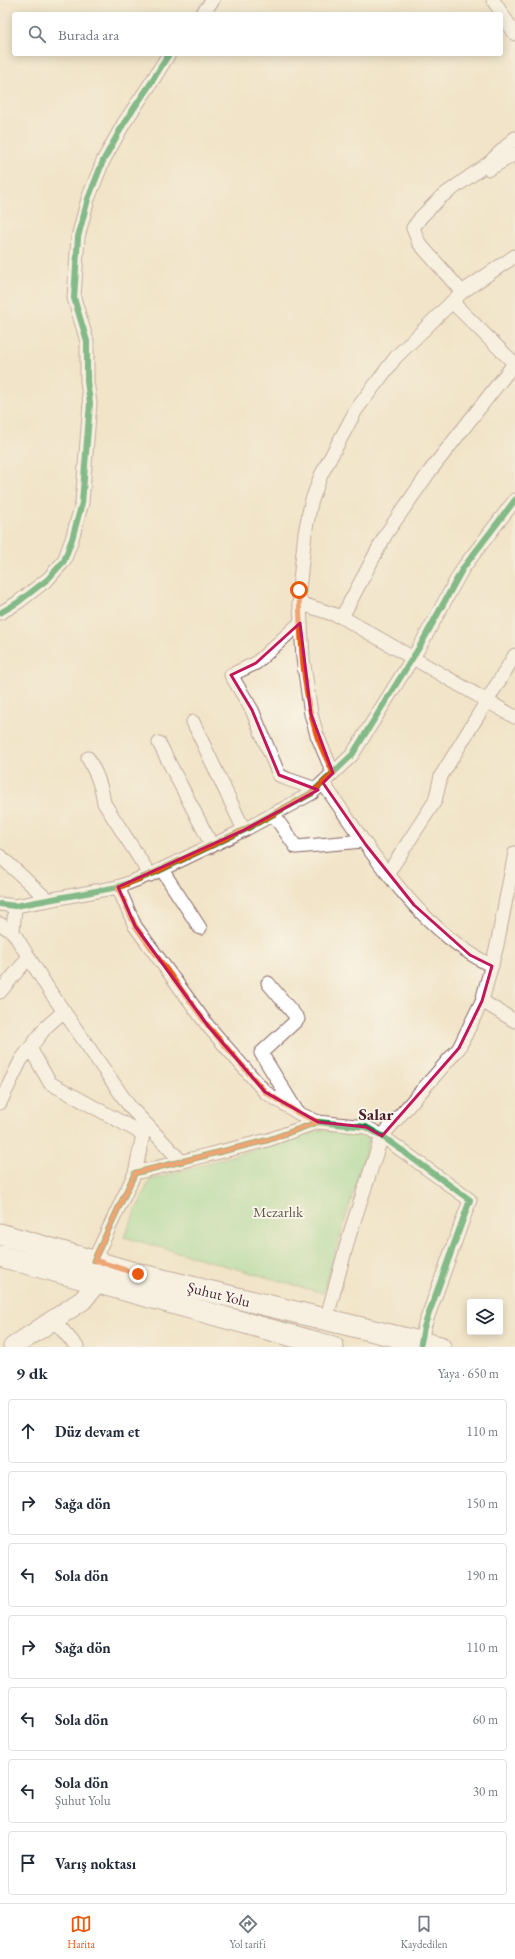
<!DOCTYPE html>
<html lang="tr">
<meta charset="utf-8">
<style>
body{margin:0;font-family:"EB Garamond",serif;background:#f6f6f7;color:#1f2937}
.controls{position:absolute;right:12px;bottom:12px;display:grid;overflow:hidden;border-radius:4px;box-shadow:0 2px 10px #0003}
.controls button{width:36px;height:36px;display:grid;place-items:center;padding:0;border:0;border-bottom:1px solid #e0e1e3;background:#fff;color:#1f2937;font:20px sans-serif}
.stop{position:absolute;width:12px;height:12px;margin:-9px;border:3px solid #ea580c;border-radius:50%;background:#fff}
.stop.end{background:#ea580c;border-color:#fff;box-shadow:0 1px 4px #0008}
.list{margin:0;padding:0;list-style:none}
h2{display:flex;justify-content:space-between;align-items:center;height:52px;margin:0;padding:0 16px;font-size:17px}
h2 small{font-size:13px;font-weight:400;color:#747a83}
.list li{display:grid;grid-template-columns:26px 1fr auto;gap:12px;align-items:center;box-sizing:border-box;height:64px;margin:0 8px 8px;padding:0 8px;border:1px solid #e0e1e3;border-radius:4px}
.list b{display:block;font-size:15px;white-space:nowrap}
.list p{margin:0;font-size:13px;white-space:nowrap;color:#747a83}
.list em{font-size:13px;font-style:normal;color:#747a83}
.icon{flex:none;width:22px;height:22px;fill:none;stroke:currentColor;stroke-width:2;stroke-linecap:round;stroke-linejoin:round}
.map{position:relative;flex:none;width:515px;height:1347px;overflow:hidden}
.search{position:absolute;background:#fff;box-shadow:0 2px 10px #0003;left:12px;right:12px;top:12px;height:44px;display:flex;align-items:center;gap:10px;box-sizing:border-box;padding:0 14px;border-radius:4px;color:#747a83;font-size:15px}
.sheet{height:556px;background:#fff}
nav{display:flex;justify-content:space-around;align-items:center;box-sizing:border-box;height:56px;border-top:1px solid #e0e1e3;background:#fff;font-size:11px;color:#747a83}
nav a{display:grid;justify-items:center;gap:2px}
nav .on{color:#ea580c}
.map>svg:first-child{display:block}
.green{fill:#98dd97;stroke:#717e61}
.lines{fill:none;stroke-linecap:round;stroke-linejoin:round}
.street-casing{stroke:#846462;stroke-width:15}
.secondary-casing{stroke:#846462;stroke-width:21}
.primary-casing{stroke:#846462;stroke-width:23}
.street{stroke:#fff;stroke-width:13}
.secondary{stroke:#fff;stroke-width:19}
.primary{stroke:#fff;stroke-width:21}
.cycleway-casing{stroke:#fbf7ec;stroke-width:8}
.cycleway{stroke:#00873e;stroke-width:6}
.route{stroke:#ea580c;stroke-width:5}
.marked{fill:none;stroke:#c2185b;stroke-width:3;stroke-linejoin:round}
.labels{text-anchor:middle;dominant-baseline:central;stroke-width:3.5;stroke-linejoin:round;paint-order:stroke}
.park-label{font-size:15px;fill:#61584b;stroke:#fbf7ec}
.street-label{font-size:15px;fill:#4a1f2b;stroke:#fbf7ec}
.quarter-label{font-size:17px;font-weight:bold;fill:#4a1f2b;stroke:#fbf7ec}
</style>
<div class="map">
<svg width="515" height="1347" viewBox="0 0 515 1347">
<rect width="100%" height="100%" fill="#fbf7ec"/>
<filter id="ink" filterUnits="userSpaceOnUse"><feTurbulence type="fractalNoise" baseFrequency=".025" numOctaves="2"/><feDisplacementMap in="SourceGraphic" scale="8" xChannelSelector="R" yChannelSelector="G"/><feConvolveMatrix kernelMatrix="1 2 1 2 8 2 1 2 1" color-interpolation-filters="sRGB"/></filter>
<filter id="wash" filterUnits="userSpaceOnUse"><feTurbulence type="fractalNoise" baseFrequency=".012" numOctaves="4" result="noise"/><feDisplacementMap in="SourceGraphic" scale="16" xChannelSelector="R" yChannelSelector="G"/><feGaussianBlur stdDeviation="0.9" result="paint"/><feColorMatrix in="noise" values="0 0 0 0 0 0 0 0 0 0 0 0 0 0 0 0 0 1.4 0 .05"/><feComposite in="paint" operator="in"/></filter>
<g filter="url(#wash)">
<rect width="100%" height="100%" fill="#f1e4c8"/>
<!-- green -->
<path class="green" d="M321,1130l49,7 -47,156 -199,-56 26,-57z"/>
</g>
<g filter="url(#ink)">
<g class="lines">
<!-- street casing -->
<g class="street-casing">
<g id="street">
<path d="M493,0l22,34"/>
<path d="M202,14l11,-14"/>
<path d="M489,169l26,-15"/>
<path d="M462,292l-43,-49 -6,-15 8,-11 20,-20 49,-35 25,-24"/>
<path d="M452,302l63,62"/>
<path d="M299,603l43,14 173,100"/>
<path d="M0,613l17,-10 31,-24 16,-18 8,-22 10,-36 8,-100 -3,-22v-40l-13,-43 4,-61 10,-38 15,-38 21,-38 25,-37 20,-32"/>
<path d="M342,617l44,-83 44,-63 84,-107"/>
<path d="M300,623l-44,40 -25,12 21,35 27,65 8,4 29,10"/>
<path d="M193,722l51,108"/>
<path d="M159,743l53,103"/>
<path d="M88,758c8,15 14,28 16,45l46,72"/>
<path d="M333,773l-16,-38 -6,-21 -8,-56 -4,-68 6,-57 6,-30 10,-28 35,-65 40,-53 66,-65 53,-36"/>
<path d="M323,783c47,67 94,145 169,183"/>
<path d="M273,814l23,33 67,-6"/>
<path d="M0,856l48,44"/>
<path d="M162,870l38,58"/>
<path d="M388,873l47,-72 6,-25 74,-121"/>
<path d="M118,887l17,39 73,100 57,66 33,21 20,9"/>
<path d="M0,904l15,2 103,-19 36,-14 90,-43 68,-37 40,-38 68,-109 43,-78 52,-68"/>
<path d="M15,906l-2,26 36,58 81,117 51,54"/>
<path d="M0,924l13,8"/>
<path d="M268,983l30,36 -37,34 35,57"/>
<path d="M0,992l29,-35"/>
<path d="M482,1001l33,20"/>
<path d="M30,1048l20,35 93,51"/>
<path d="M0,1103l21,-43 25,-33 18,-16"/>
<path d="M135,1173l10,-48"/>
<path d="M94,1260l41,-87 133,-33 50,-18 48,5 16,9 88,64 -46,127 -3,16"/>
<path d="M53,1319l24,28"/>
<path d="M326,1320l24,-87 32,-97 77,-88 23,-47 15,-56 18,-92"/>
</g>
</g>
<!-- secondary casing -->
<g class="secondary-casing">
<path id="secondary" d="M13,1347l70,-47 14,-18"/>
</g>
<!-- primary casing -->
<g class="primary-casing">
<g id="primary">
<path d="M0,1234l138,40 302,73"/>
<path d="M0,1256l333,91"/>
</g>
</g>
<!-- street -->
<use href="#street" class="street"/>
<!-- secondary -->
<use href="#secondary" class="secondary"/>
<!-- primary -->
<use href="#primary" class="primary"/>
<!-- cycleway casing -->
<g class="cycleway-casing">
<g id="cycleway">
<path d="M0,613l17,-10 31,-24 16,-18 8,-22 10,-36 8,-100 -3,-22v-40l-13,-43 4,-61 10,-38 15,-38 21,-38 25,-37 20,-32"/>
<path d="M0,904l15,2 103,-19 36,-14 90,-43 68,-37 40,-38 68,-109 43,-78 52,-68"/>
<path d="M94,1260l41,-87 133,-33 50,-18 48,5 16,9 88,64 -46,127 -3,16"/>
</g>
</g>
<!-- cycleway -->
<use href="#cycleway" class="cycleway"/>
</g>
</g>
<g class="lines" filter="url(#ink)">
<!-- route -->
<path class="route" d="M138,1274l-44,-14 41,-87 133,-33 50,-18 -20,-9 -33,-21 -57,-66 -73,-100 -17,-38 36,-15 90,-43 68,-37 21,-20c-6,-13 -13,-26 -17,-39 -14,-46 -16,-97 -17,-144"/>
</g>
<!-- marked area -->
<path d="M0 0H515V1347H0ZM300,623l11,91 22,59 -10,10 43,62 48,60 56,50 22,11 -10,35 -23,47 -77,88 -16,-9 -48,-5 -53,-30 -57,-66 -73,-100 -17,-39 126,-57 74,-40 -39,-15 -27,-65 -21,-35 25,-12z" fill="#f1e4c8" fill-opacity=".55" fill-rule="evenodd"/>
<path class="marked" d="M300,623l11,91 22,59 -10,10 43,62 48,60 56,50 22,11 -10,35 -23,47 -77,88 -16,-9 -48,-5 -53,-30 -57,-66 -73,-100 -17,-39 126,-57 74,-40 -39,-15 -27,-65 -21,-35 25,-12z"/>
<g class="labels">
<!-- park labels -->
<g class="park-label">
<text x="278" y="1211">Mezarlık</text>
</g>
<!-- street labels -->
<g class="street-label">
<text transform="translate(219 1294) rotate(14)">Şuhut Yolu</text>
</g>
<!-- quarter labels -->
<g class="quarter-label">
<text x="376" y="1114">Salar</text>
</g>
</g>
</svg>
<div class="controls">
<button><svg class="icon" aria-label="layers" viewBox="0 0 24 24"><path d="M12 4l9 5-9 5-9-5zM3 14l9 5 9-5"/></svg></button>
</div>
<div class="stop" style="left:299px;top:590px"></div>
<div class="stop end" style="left:138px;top:1274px"></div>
<div class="search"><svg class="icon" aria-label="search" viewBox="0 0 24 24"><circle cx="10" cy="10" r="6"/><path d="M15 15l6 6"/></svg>Burada ara</div>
</div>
<section class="sheet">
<h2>9 dk<small>Yaya · 650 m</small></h2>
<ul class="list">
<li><svg class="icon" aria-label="ahead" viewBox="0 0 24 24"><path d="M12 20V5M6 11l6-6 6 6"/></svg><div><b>Düz devam et</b></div><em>110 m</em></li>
<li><svg class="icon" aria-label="right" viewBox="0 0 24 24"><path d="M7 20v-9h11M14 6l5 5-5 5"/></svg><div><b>Sağa dön</b></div><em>150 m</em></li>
<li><svg class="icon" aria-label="left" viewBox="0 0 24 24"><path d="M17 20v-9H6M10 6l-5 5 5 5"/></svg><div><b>Sola dön</b></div><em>190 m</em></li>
<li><svg class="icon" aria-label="right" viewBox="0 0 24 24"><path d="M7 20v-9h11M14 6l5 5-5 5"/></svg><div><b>Sağa dön</b></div><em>110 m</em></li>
<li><svg class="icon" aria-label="left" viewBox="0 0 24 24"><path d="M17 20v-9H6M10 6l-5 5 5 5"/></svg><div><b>Sola dön</b></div><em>60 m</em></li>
<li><svg class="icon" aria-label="left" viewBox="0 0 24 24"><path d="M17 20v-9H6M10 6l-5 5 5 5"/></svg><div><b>Sola dön</b><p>Şuhut Yolu</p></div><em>30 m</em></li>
<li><svg class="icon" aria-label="arrive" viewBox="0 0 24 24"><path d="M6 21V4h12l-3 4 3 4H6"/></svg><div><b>Varış noktası</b></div></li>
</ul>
</section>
<nav>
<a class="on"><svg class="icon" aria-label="map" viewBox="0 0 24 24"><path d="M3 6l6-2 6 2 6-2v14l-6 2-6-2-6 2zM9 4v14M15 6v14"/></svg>Harita</a>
<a><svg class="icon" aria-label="directions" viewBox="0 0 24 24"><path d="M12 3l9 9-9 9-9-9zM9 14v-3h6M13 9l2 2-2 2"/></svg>Yol tarifi</a>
<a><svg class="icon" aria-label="saved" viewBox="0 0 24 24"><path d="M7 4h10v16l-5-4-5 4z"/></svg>Kaydedilen</a>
</nav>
